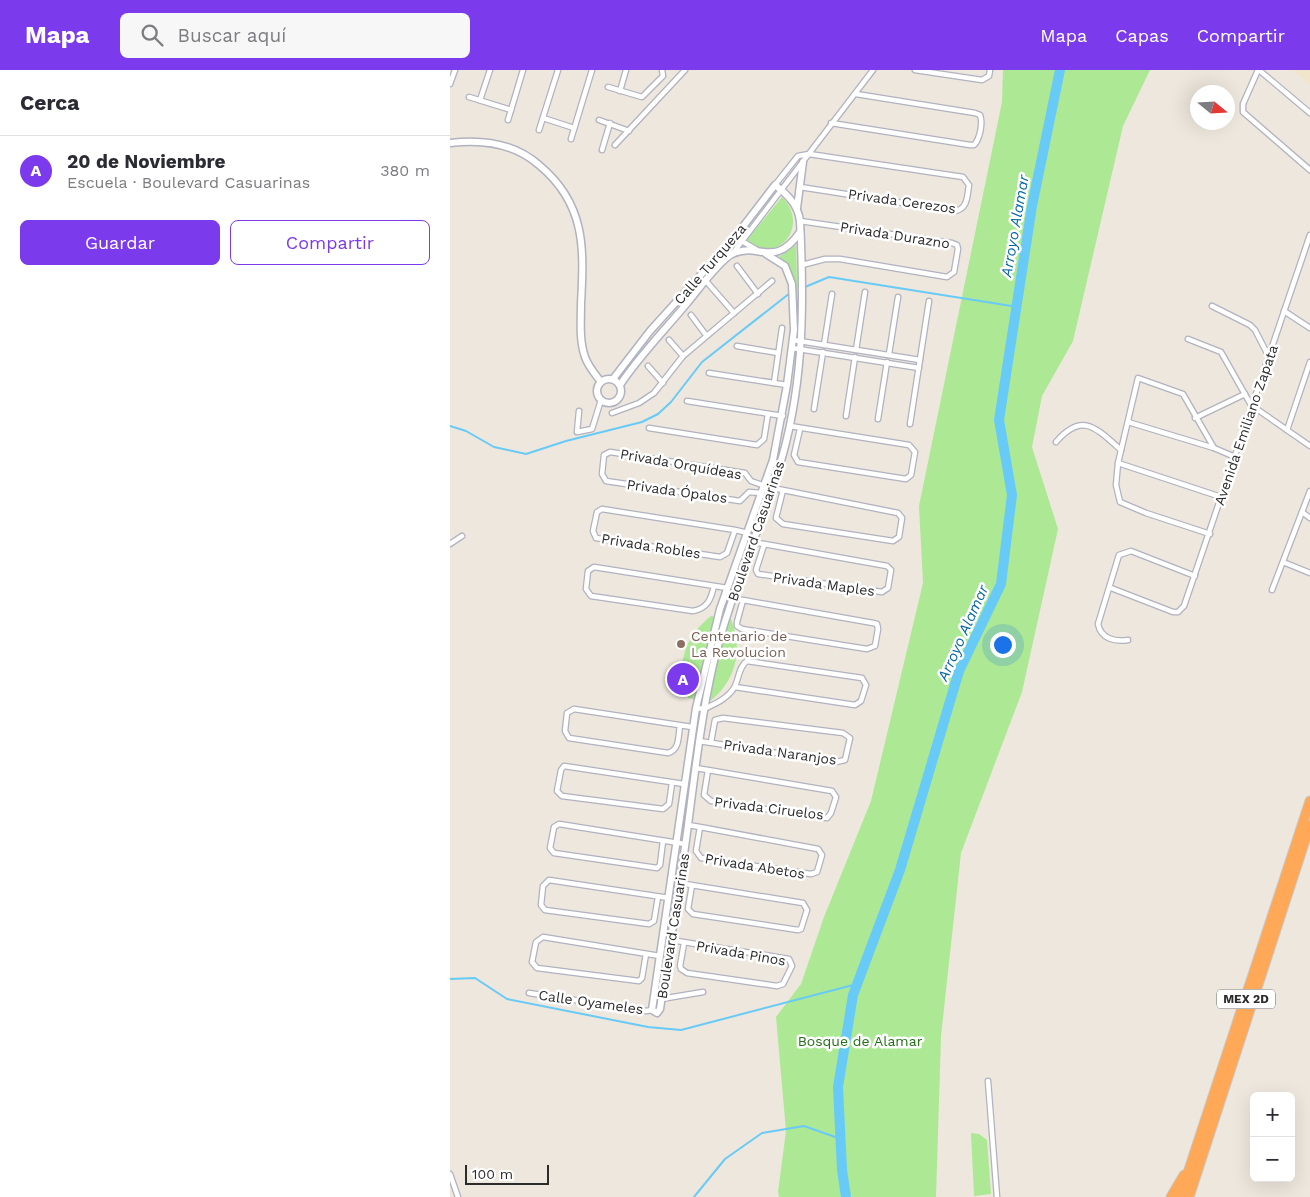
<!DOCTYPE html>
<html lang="es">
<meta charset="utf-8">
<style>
body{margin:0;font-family:"Work Sans",sans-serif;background:#f7f7f7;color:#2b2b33}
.controls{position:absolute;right:15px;bottom:15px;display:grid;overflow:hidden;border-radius:8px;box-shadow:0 5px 20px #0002}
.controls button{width:45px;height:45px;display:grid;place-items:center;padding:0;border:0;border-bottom:1px solid #e1e1e2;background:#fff;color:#2b2b33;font:25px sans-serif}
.compass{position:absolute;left:740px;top:15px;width:45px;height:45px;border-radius:50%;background:#fff;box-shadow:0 5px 20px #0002;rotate:108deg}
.scale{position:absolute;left:15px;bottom:12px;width:84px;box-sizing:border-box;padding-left:5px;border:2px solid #2b2b2b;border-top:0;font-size:14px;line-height:18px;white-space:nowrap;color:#2b2b2b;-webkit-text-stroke:4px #fff;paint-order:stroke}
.you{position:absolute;left:552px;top:574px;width:18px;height:18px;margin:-12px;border:4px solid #fff;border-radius:50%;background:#1a73e8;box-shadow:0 0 0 8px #1a73e833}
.badge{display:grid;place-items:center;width:32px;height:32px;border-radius:50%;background:#7c3aed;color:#fff;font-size:16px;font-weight:700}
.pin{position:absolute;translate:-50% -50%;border:2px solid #fff;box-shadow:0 1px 5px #0006}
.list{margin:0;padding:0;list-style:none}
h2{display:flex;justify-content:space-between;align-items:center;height:65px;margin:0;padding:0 20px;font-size:21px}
h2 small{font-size:16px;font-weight:400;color:#7c7c81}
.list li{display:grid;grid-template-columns:32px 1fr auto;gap:15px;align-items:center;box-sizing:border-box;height:70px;padding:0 20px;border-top:1px solid #e1e1e2}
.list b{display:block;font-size:19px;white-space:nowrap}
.list p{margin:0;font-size:16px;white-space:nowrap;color:#7c7c81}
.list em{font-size:16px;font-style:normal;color:#7c7c81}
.actions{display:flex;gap:10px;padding:15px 20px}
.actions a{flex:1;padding:11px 0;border:1px solid #7c3aed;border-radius:8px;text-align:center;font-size:18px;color:#7c3aed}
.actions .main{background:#7c3aed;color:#fff}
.icon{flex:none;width:28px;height:28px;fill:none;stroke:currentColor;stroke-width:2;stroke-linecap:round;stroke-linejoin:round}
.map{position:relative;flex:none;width:860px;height:1127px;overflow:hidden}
header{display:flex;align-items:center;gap:30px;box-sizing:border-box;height:70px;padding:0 25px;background:#7c3aed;color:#fff}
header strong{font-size:24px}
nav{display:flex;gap:28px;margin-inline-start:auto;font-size:18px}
.search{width:350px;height:45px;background:#f7f7f7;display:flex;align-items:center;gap:12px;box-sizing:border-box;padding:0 18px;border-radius:8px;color:#7c7c81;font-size:19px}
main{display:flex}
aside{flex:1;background:#fff}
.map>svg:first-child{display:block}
.education{fill:#f1e6cb}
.green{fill:#ade895}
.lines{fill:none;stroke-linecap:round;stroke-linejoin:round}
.stream{stroke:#68caf7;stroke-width:2}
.river{stroke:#68caf7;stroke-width:10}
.street-casing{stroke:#b1b2c0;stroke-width:7}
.secondary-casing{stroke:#b1b2c0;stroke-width:9}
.highway-casing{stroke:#c8c8c8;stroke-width:11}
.street{stroke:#fff;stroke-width:4.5}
.secondary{stroke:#fff;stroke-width:6}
.highway{stroke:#ffa857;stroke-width:9}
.education-dot{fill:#8d6e63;stroke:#fff;stroke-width:2}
.labels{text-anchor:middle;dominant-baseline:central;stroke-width:5;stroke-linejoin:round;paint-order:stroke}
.shield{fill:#fff;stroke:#6b6b6b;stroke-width:1}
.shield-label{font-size:12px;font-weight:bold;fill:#2b2b2b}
.street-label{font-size:14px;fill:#2b2b2b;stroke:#fff}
.education-label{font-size:14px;fill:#785e54;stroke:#fff;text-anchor:start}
.park-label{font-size:14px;fill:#236f15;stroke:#fff}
.water-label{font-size:15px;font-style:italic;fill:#0467a7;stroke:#fff}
</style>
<header>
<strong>Mapa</strong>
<div class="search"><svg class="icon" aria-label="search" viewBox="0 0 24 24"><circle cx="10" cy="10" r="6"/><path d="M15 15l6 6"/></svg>Buscar aquí</div>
<nav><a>Mapa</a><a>Capas</a><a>Compartir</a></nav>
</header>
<main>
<aside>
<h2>Cerca<small></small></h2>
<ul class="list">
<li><span class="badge">A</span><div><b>20 de Noviembre</b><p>Escuela · Boulevard Casuarinas</p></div><em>380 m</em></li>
</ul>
<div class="actions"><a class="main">Guardar</a><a>Compartir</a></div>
</aside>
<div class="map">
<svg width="860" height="1127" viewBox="0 0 860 1127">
<rect width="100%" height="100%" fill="#eee7dd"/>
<!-- education -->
<path class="education" d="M842,0h18v15z"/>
<!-- green -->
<g class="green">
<path d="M553,0h147l-27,56 -50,215 -31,55 -10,51 26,82 -36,163 -61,161 -20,183 -5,161h-157l-1,-5 8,-61 -10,-114 25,-33 23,-67 47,-116 52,-218 -4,-77 83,-404z"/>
<path d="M332,127c29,29 -5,70 -36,44z"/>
<path d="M346,175l2,68h-2l-3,-34 -6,-13 -8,-9z"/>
<path d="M261,546l20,3c13,32 4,63 -22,83l-21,-4c-13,-32 -4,-61 23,-82z"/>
<path d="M521,1063l8,1 8,6 4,54 -17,2z"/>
</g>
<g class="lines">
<!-- stream -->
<g class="stream">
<path d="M355,217l24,-10 189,30"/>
<path d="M0,356l16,5 28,16 32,7 40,-13 76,-19 16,-8 13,-12 31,-40 88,-69"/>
<path d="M0,909l25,-1 32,21 141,28 33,3 176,-46"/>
<path d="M244,1127l31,-38 37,-26 42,-7 37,13"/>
</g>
<!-- river -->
<path class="river" d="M396,1127l-4,-27 -4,-83 15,-92 47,-125 59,-199 42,-87 11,-89 -13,-75 33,-214 28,-136"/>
<!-- street casing -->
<g class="street-casing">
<g id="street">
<path d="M465,0l67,10 7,-4 1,-6"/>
<path d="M808,0l-15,34v8l67,58"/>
<path d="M809,0l51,43"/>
<path d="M0,14l5,-14"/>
<path d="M158,17l34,10 21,-21 -1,-6"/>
<path d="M170,21l6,-21"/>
<path d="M19,27l42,13"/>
<path d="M30,30l10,-30"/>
<path d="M93,48l31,10"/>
<path d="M58,50l15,-50"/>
<path d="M149,50l30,11"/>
<path d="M381,53l139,22h4c6,-6 9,-22 6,-30l-5,-2 -119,-19"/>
<path d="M89,60l19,-60"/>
<path d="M121,69l21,-69"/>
<path d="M165,75l70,-75"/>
<path d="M152,80l8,-27"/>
<path d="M325,115l23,-29 11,-2 154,23 6,8c-2,11 -1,24 -14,26l-155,-24"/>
<path d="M350,151l152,22 5,2 1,4 -4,23 -7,5 -107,-18h-15l-23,6"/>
<path d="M285,167l22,13"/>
<path d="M283,183l140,-183"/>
<path d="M287,196l21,28"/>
<path d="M256,211l28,32"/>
<path d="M762,236l38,19 5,5 14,27"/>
<path d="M834,241l26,17"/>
<path d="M241,245l15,20"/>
<path d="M738,269l33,13 30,53 59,41"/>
<path d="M219,270l14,16"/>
<path d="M343,270l127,20"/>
<path d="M374,275l8,-51"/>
<path d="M287,276l41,7"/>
<path d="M342,278l127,20"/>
<path d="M406,280l9,-58"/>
<path d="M439,284l9,-57"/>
<path d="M198,296l15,17"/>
<path d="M259,303l78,12"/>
<path d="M324,313l8,-55"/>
<path d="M237,331l96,15"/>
<path d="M364,339l9,-57"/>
<path d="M129,341l-2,21 15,-3 9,-29"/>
<path d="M162,343l27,-10 15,-10 29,-37 89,-75"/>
<path d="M396,346l9,-59"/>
<path d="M745,348l50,-24"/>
<path d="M428,349l9,-57"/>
<path d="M678,352l86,26 21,9"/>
<path d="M460,354l19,-123"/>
<path d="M340,356l119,19 6,7 -4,23 -5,4 -108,-17 -4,-7 6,-26"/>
<path d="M199,358l108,17 7,-6 4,-25"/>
<path d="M837,360l23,-68"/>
<path d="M606,372c26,-30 39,-15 65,8"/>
<path d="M668,393l103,34"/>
<path d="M322,418l11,2 115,23 4,5 -3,19 -6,4 -110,-17 -7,-6 7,-28"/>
<path d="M312,423l-13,-1 -9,9 -134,-20 -4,-7 2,-19 6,-3 135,21 6,8 14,5"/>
<path d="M852,442l8,6"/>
<path d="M285,460l-8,23 -7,4 -124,-19 -3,-7 4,-19 5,-3 133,21 13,3"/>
<path d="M760,464l-64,-21 -26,-11 -4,-17 2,-22 20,-85 45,16 31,54"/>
<path d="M303,472l134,24 4,4 -3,18 -6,4 -124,-18 -2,-4 8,-25"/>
<path d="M0,474l12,-8"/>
<path d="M833,492l27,11"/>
<path d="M264,516c-3,13 -6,22 -21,25l-102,-15 -5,-7 2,-18 6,-4 127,20 6,1"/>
<path d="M661,518l62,24h5l6,-6 126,-371"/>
<path d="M822,520l38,-99"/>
<path d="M282,529l11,1 130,23 4,1 1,5 -3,17 -8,3 -125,-20 -5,-3v-4l6,-22"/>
<path d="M678,570c-13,2 -27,-1 -30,-16l21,-69 12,-4 64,25"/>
<path d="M246,638l8,1c11,-5 25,-11 31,-23 4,-8 4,-20 12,-25l115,17 4,7 -5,16 -6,4 -120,-18"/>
<path d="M230,656c-2,10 0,24 -12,27l-99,-15 -4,-7 2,-18 7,-4 118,18"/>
<path d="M249,671l137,21 9,-2 5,-22 -7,-5 -120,-15 -8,2 -4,22"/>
<path d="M245,698l13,2 124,21 4,6 -5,16 -4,5 -116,-17 -7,-6 4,-25"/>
<path d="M222,713l-3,21 -6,5 -101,-13 -5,-5 4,-21 3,-4 120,18"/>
<path d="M238,755l12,2 118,22 4,6 -5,17 -6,2 -110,-16 -5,-7 4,-24"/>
<path d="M213,771l-3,24 -3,3 -103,-15 -4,-5 4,-21 5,-3 126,20"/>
<path d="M229,813l124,20 4,7 -6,19 -3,1 -105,-16 -5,-5 4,-24"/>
<path d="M208,827l-4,24 -5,3 -104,-14 -4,-5 2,-19 6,-6 120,18"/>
<path d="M221,870l118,19 3,7 -9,18 -6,2 -90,-13 -6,-4 -1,-3 4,-23"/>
<path d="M196,884l-4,24 -3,3 -102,-13 -5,-6 4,-20 7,-5 117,19"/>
<path d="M79,923l117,18 6,-1"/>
<path d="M211,929l42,-7"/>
<path d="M538,1011l9,116"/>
<path d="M0,1104l8,23"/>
</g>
</g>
<!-- secondary casing -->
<g class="secondary-casing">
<g id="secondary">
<path d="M0,73c32,-4 64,0 89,22 47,39 45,83 42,139 0,17 -2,36 4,53 3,9 10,17 16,25"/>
<path d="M347,138l6,-46"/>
<circle cx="159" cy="321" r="12"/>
<path d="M163,309l37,-48 85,-94 40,-52c13,10 23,20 25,36 4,79 4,157 -17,233 -21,72 -53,139 -70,211 -12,53 -18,107 -25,160 -8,62 -19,123 -28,184l-3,4 -5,-3 44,-302 24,-99 53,-149 14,-75 7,-55 -2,-46 -7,-18 -19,-12"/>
<path d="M170,315c20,-30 45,-55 68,-83 9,-11 32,-42 44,-48 26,-13 42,16 68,-22"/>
</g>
</g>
<!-- highway casing -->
<g class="highway-casing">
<g id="highway">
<path d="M721,1127l13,-22"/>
<path d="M730,1127l130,-396"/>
<path d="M739,1127l121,-372"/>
</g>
</g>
<!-- street -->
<use href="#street" class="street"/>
<!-- secondary -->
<use href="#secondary" class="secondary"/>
<!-- highway -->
<use href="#highway" class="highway"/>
</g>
<!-- markers -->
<circle class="education-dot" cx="231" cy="574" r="5"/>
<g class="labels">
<!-- shield labels -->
<rect class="shield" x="767" y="919.5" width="58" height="19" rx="4"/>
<g class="shield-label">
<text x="796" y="929">MEX 2D</text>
</g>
<!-- street labels -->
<g class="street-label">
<text transform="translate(452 131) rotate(8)">Privada Cerezos</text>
<text transform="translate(445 165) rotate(9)">Privada Durazno</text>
<text transform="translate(260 194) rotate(-49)">Calle Turqueza</text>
<text transform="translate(796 355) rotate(-71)">Avenida Emiliano Zapata</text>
<text transform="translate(231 394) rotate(10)">Privada Orquídeas</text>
<text transform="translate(227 421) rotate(8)">Privada Ópalos</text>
<text transform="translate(306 461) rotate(-71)">Boulevard Casuarinas</text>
<text transform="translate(201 476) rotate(9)">Privada Robles</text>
<text transform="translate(374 514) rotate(8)">Privada Maples</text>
<text transform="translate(330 682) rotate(8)">Privada Naranjos</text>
<text transform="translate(319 738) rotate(7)">Privada Ciruelos</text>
<text transform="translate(305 796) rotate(9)">Privada Abetos</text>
<text transform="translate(223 856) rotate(-81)">Boulevard Casuarinas</text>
<text transform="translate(291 883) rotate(10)">Privada Pinos</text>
<text transform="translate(141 932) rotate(8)">Calle Oyameles</text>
</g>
<!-- education labels -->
<g class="education-label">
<text x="241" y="566">Centenario de<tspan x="241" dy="16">La Revolucion</tspan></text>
</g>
<!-- park labels -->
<g class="park-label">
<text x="410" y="971">Bosque de Alamar</text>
</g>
<!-- water labels -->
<g class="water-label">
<text transform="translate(565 156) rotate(-80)">Arroyo Alamar</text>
<text transform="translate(513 563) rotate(-66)">Arroyo Alamar</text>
</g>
</g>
</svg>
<div class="controls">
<button>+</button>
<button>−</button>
</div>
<svg class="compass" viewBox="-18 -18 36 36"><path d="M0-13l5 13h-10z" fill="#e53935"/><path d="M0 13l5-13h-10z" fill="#7c7c81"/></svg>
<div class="scale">100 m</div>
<div class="you"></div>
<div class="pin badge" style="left:233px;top:609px">A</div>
</div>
</main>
